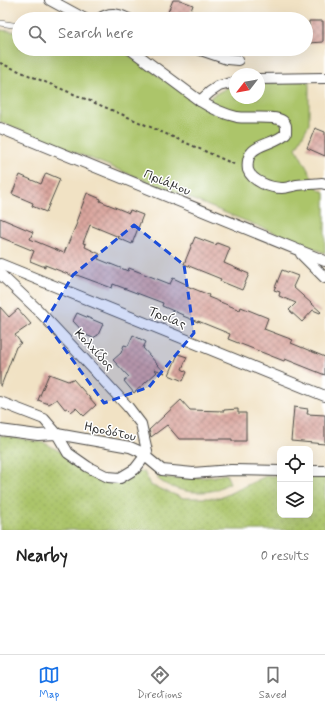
<!DOCTYPE html>
<meta charset="utf-8">
<style>
body{margin:0;font-family:Mynerve,sans-serif;background:#f6f6f6;color:#222}
.controls{position:absolute;right:12px;bottom:12px;display:grid;overflow:hidden;border-radius:8px;box-shadow:0 4px 16px #0002}
.controls button{width:36px;height:36px;display:grid;place-items:center;padding:0;border:0;border-bottom:1px solid #e0e0e0;background:#fff;color:#222;font:20px sans-serif}
.compass{position:absolute;left:229px;top:68px;width:36px;height:36px;border-radius:50%;background:#fff;box-shadow:0 4px 16px #0002;rotate:239deg}
.list{margin:0;padding:0;list-style:none}
h2{display:flex;justify-content:space-between;align-items:center;height:52px;margin:0;padding:0 16px;font-size:17px}
h2 small{font-size:13px;font-weight:400;color:#767676}
.icon{flex:none;width:22px;height:22px;fill:none;stroke:currentColor;stroke-width:2;stroke-linecap:round;stroke-linejoin:round}
.map{position:relative;flex:none;width:325px;height:530px;overflow:hidden}
.search{position:absolute;background:#fff;box-shadow:0 4px 16px #0002;left:12px;right:12px;top:12px;height:44px;display:flex;align-items:center;gap:10px;box-sizing:border-box;padding:0 14px;border-radius:22px;color:#767676;font-size:15px}
.sheet{height:124px;background:#fff}
nav{display:flex;justify-content:space-around;align-items:center;box-sizing:border-box;height:56px;border-top:1px solid #e0e0e0;background:#fff;font-size:11px;color:#767676}
nav a{display:grid;justify-items:center;gap:2px}
nav .on{color:#1a73e8}
.map>svg:first-child{display:block}
.grass{fill:url(#grass-dots);stroke:#6c784b}
.park{fill:#acc56b;stroke:#6c784b}
.building{fill:url(#building-cross-hatch)}
.lines{fill:none;stroke-linecap:round;stroke-linejoin:round}
.lane-casing{stroke:#494642;stroke-width:6}
.street-casing{stroke:#494642;stroke-width:12}
.path{stroke:#494642;stroke-width:2;stroke-dasharray:3 3;stroke-linecap:butt}
.lane{stroke:#fff;stroke-width:5}
.street{stroke:#fff;stroke-width:10}
.marked{fill:#1d4ed8;fill-opacity:0.2;stroke:#1d4ed8;stroke-width:3;stroke-dasharray:8 5;stroke-linejoin:round}
.labels{text-anchor:middle;dominant-baseline:central;stroke-width:3;stroke-linejoin:round;paint-order:stroke}
.street-label{font-size:13px;fill:#2b2b2b;stroke:#fff}
</style>
<div class="map">
<svg width="325" height="530" viewBox="0 0 325 530">
<defs>
<pattern id="grass-dots" width="8" height="8" patternUnits="userSpaceOnUse"><rect width="8" height="8" fill="#acc56b"/><path d="M2 2h.1M6 6h.1" fill="none" stroke="#94a95d" stroke-width="1.8" stroke-linecap="round"/></pattern>
<pattern id="building-cross-hatch" width="8" height="8" patternUnits="userSpaceOnUse"><rect width="8" height="8" fill="#daa69e"/><path d="M0 0l8 8M0 8l8-8" fill="none" stroke="#b18781"/></pattern>
</defs>
<rect width="100%" height="100%" fill="#fff"/>
<filter id="ink" filterUnits="userSpaceOnUse"><feTurbulence type="fractalNoise" baseFrequency=".025" numOctaves="2"/><feDisplacementMap in="SourceGraphic" scale="8" xChannelSelector="R" yChannelSelector="G"/><feConvolveMatrix kernelMatrix="1 2 1 2 8 2 1 2 1" color-interpolation-filters="sRGB"/></filter>
<filter id="wash" filterUnits="userSpaceOnUse"><feTurbulence type="fractalNoise" baseFrequency=".012" numOctaves="4" result="noise"/><feDisplacementMap in="SourceGraphic" scale="16" xChannelSelector="R" yChannelSelector="G"/><feGaussianBlur stdDeviation="0.9" result="paint"/><feColorMatrix in="noise" values="0 0 0 0 0 0 0 0 0 0 0 0 0 0 0 0 0 1.4 0 .05"/><feComposite in="paint" operator="in"/></filter>
<g filter="url(#wash)">
<rect width="100%" height="100%" fill="#f1e2c4"/>
<!-- grass -->
<g class="grass">
<path d="M0,435l45,8 19,11 31,25 14,4 14,-1 17,-11 4,1 6,13 33,13h37l46,-22h14v39h30v-39h15v54h-325z"/>
<path d="M226,474l4,9c-5,2 -10,5 -15,7 -17,5 -44,1 -58,-12l1,-2h3l6,2h14l30,-1z"/>
</g>
<!-- park -->
<path class="park" d="M0,30l19,2v17h101l84,58 8,-11 18,-10h5v12h24v-14l50,-4v44l-13,24 23,42 6,2v61l-325,-131z"/>
<g id="blocks">
<!-- building -->
<g class="building">
<path d="M173,0h7l13,5 -5,14h-23z"/>
<path d="M309,21h14v21l-14,1z"/>
<path d="M315,128l10,4v24l-18,-8z"/>
<path d="M46,173l14,6 -14,33 -14,-6 1,-3 -21,-9 8,-19 21,9z"/>
<path d="M87,193l14,6 -1,2 29,12 1,-3 13,5 -11,29 -14,-6 1,-1 -29,-12 -7,18 3,1 -1,3 15,7 -2,5 30,12 1,-3 41,16 3,-6 15,7 -1,1 22,9 -1,2 32,13 1,-3 27,11 -4,11 29,11 -2,3 34,14v18l-40,-16 -1,2 -56,-22 2,-5 -32,-13v1l-15,-6v-1l-21,-9 1,-3 -50,-19 -1,4 -38,-14 -1,2 -28,-11v2l-15,-6 4,-10 -34,-14v-19l33,14 -3,7 34,14 13,-30 -1,-1z"/>
<path d="M195,237l21,8 1,-2 13,5 -6,15 25,11 -7,16 -22,-9 1,-2 -37,-15z"/>
<path d="M282,270l16,6 -5,11 28,25 -1,1 -7,-3 -11,12 -13,-12 7,-7 -17,-7 1,-4 -6,-2z"/>
<path d="M0,307l9,10 9,-8 13,15 -16,11 6,8 -5,4 -15,39h-1z"/>
<path d="M77,313l26,11 -5,11 -5,3 -7,-3 -13,-14z"/>
<path d="M133,335l13,7 -3,6 22,25 -11,-4 3,3 -23,21 -10,-12 5,-4 -16,-17 8,-7 3,-8 4,1z"/>
<path d="M178,354l9,3 -5,12 5,3 -4,9 -14,-6z"/>
<path d="M49,374l19,7 5,-2 23,26 -12,11 -8,-8 -5,4 -4,-4 -2,1 -8,-10 -8,5 -11,-4z"/>
<path d="M181,400l9,10 34,1v-1l14,-1v4h8v28h-14v-2h-53l-12,-14 -16,12 -2,-7z"/>
<path d="M294,407l14,2 -1,5 18,1v29l-34,-3z"/>
</g>
</g>
</g>
<g filter="url(#ink)">
<use href="#blocks" fill-opacity="0" stroke="#494642" stroke-width="1"/>
<g class="lines">
<!-- lane casing -->
<g class="lane-casing">
<path id="lane" d="M0,23l19,3"/>
</g>
<!-- street casing -->
<g class="street-casing">
<g id="street">
<path d="M50,0l35,19"/>
<path d="M99,19c12,-8 18,-5 30,0"/>
<path d="M130,49l70,52c11,7 24,13 37,16 11,2 38,-2 46,4 4,3 3,7 3,12 -9,10 -26,10 -34,19 -4,4 -5,12 -4,18 4,11 22,18 34,18 5,0 10,-2 15,-3 8,-1 17,-1 25,-2l3,1"/>
<path d="M198,49l29,10 11,1"/>
<path d="M259,79l66,-1"/>
<path d="M200,101l10,-9 9,-6 16,-4"/>
<path d="M0,128l325,133"/>
<path d="M301,254l24,24"/>
<path d="M0,264l325,132"/>
<path d="M0,274l37,35 47,50 44,48 13,17 6,27 -2,5 -10,13 -15,9 -12,-1 -20,-10 -20,-14 -11,-19 -13,-15 -44,-17"/>
<path d="M0,430l38,5 19,-1 73,13 9,4 23,19 31,3 38,-3 49,1"/>
<path d="M310,471h15"/>
</g>
</g>
<!-- path -->
<path class="path" d="M0,63l121,51 115,51"/>
<!-- lane -->
<use href="#lane" class="lane"/>
<!-- street -->
<use href="#street" class="street"/>
</g>
</g>
<!-- marked area -->
<path class="marked" d="M134,225l50,40 10,68 -45,54 -45,16 -59,-81 28,-47z"/>
<g class="labels">
<!-- street labels -->
<g class="street-label">
<text transform="translate(167 183) rotate(22)">Πριάμου</text>
<text transform="translate(167 318) rotate(22)">Τροίας</text>
<text transform="translate(94 350) rotate(47)">Κολχίδος</text>
<text transform="translate(110 432) rotate(12)">Ηροδότου</text>
</g>
</g>
</svg>
<div class="controls">
<button><svg class="icon" aria-label="locate" viewBox="0 0 24 24"><circle cx="12" cy="12" r="6"/><path d="M12 2v4M12 18v4M2 12h4M18 12h4"/></svg></button>
<button><svg class="icon" aria-label="layers" viewBox="0 0 24 24"><path d="M12 4l9 5-9 5-9-5zM3 14l9 5 9-5"/></svg></button>
</div>
<svg class="compass" viewBox="-18 -18 36 36"><path d="M0-13l5 13h-10z" fill="#e53935"/><path d="M0 13l5-13h-10z" fill="#767676"/></svg>
<div class="search"><svg class="icon" aria-label="search" viewBox="0 0 24 24"><circle cx="10" cy="10" r="6"/><path d="M15 15l6 6"/></svg>Search here</div>
</div>
<section class="sheet">
<h2>Nearby<small>0 results</small></h2>
<ul class="list">
</ul>
</section>
<nav>
<a class="on"><svg class="icon" aria-label="map" viewBox="0 0 24 24"><path d="M3 6l6-2 6 2 6-2v14l-6 2-6-2-6 2zM9 4v14M15 6v14"/></svg>Map</a>
<a><svg class="icon" aria-label="directions" viewBox="0 0 24 24"><path d="M12 3l9 9-9 9-9-9zM9 14v-3h6M13 9l2 2-2 2"/></svg>Directions</a>
<a><svg class="icon" aria-label="saved" viewBox="0 0 24 24"><path d="M7 4h10v16l-5-4-5 4z"/></svg>Saved</a>
</nav>
